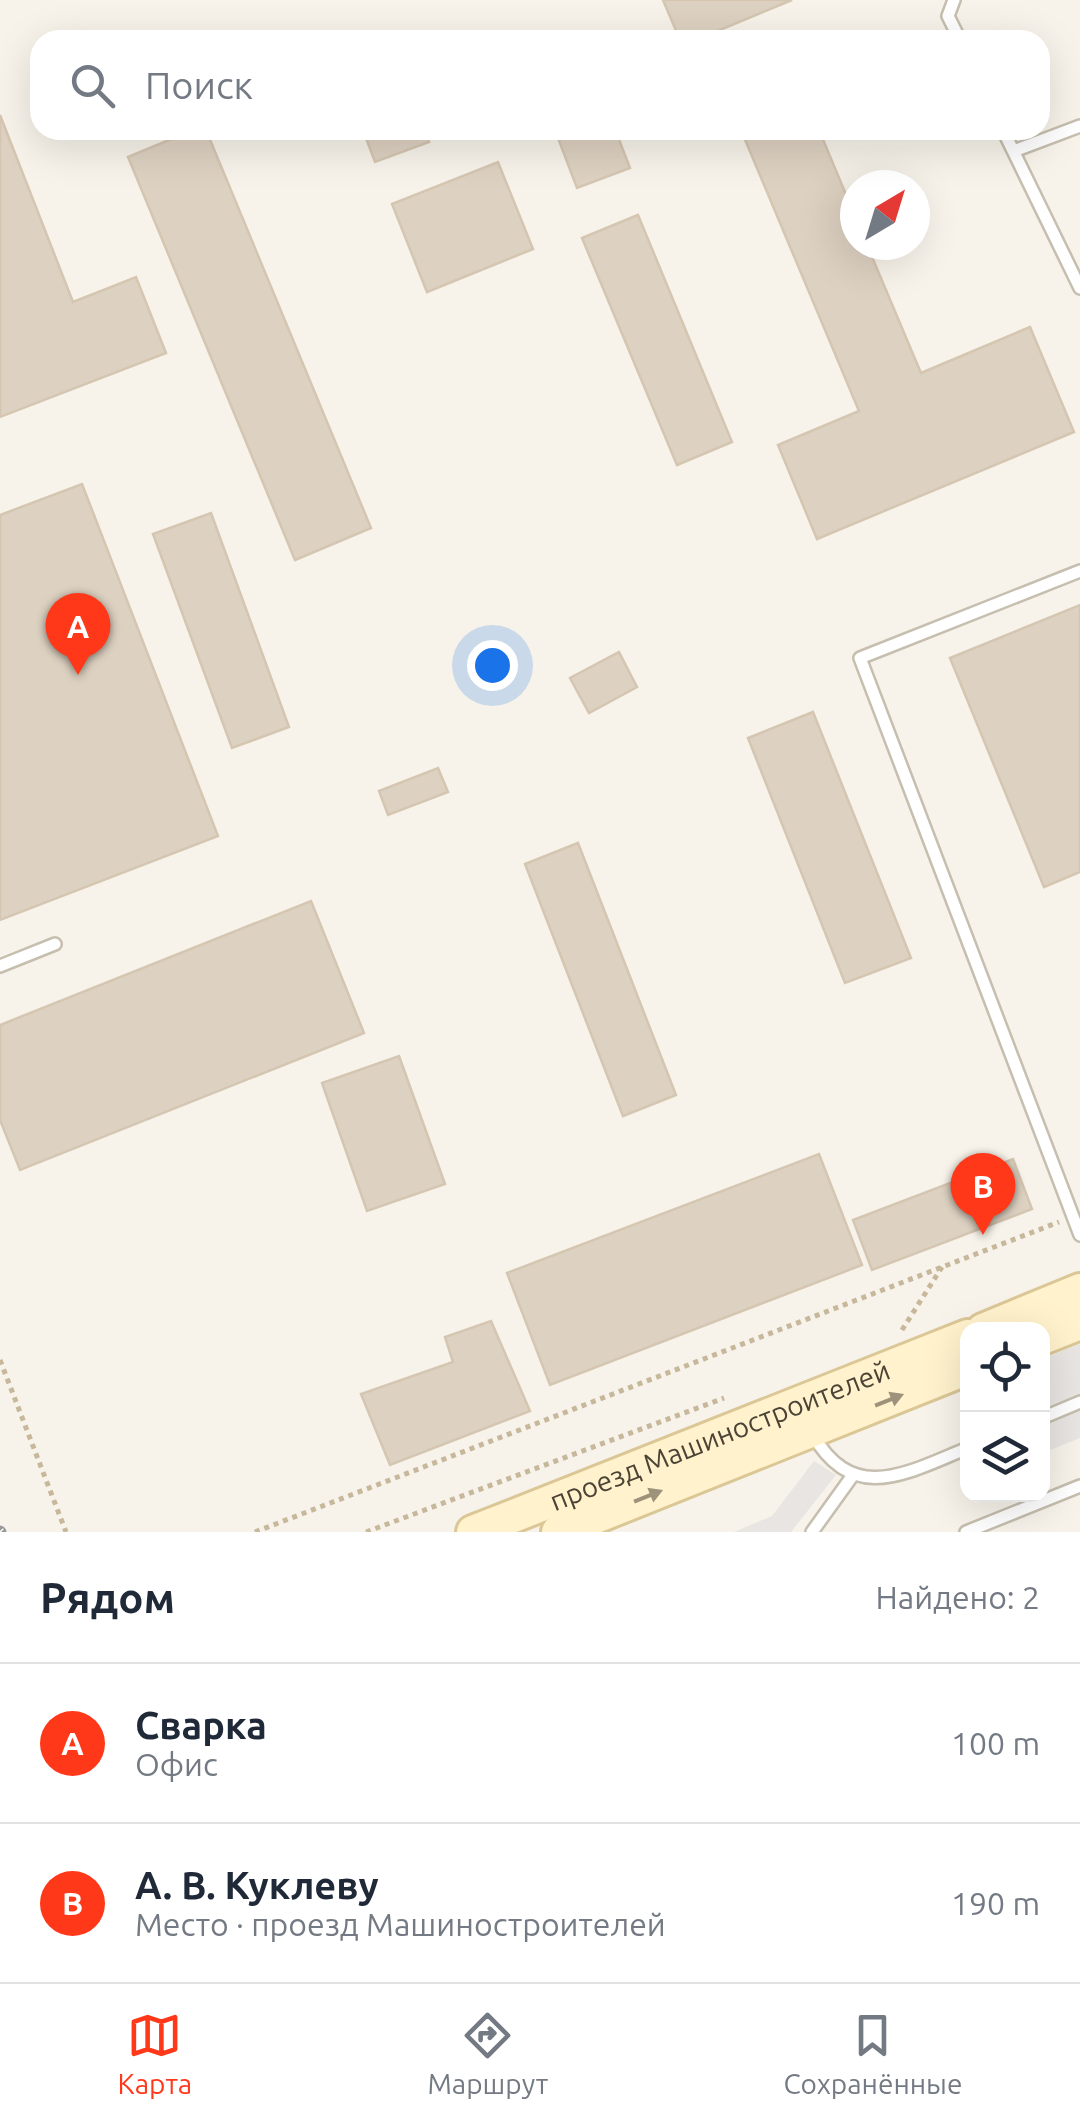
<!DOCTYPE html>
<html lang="ru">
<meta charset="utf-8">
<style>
body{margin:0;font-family:Ubuntu,sans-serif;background:#f2f2f3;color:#1f2937}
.controls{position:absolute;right:30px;bottom:30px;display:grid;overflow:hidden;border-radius:20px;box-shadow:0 10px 40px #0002}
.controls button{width:90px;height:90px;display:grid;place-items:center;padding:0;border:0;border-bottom:2px solid #e0e1e3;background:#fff;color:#1f2937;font:50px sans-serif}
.compass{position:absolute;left:840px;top:170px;width:90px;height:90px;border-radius:50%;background:#fff;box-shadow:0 10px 40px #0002;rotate:38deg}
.you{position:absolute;left:492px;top:665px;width:35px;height:35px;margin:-25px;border:8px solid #fff;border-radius:50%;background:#1a73e8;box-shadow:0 0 0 15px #1a73e833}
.badge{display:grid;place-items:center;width:65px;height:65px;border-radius:50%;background:#ff3819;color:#fff;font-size:32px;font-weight:700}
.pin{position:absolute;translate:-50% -82px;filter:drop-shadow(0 2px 5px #0008)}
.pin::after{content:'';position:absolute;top:52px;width:35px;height:30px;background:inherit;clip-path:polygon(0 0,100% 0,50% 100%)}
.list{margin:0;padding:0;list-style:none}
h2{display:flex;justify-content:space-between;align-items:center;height:130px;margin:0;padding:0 40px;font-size:42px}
h2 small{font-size:32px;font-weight:400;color:#747a83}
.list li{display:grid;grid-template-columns:65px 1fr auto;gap:30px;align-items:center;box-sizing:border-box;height:160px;padding:0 40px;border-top:2px solid #e0e1e3}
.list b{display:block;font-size:38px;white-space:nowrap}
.list p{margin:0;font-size:32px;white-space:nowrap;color:#747a83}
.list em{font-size:32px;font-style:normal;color:#747a83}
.icon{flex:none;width:55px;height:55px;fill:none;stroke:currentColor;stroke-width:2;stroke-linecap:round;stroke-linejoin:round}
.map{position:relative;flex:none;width:1080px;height:1532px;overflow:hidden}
.search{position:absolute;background:#fff;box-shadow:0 10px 40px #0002;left:30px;right:30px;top:30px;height:110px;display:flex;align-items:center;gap:25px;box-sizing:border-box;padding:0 35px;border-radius:30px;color:#747a83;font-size:38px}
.sheet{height:450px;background:#fff}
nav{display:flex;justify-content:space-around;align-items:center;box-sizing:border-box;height:140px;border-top:2px solid #e0e1e3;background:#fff;font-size:28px;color:#747a83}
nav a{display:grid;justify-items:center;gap:5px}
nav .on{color:#ff3819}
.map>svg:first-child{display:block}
.parking{fill:#e8e5e2}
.building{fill:#ddd1c1;stroke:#d5c6b1;stroke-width:2.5}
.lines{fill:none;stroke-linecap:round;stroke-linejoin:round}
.lane-casing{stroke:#c6beae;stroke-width:16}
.secondary-casing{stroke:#dbc796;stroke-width:38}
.path{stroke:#c7b79b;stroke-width:5;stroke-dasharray:5 5;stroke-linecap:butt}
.lane{stroke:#fff;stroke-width:11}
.secondary{stroke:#fff2cc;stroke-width:32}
.rail-casing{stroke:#999;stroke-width:11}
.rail{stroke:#fff;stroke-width:8;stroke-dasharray:22;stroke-linecap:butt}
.oneway{fill:#9d927a}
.labels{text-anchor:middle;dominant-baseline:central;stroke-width:8;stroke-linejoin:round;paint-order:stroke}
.street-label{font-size:28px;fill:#4c4337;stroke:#fff}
</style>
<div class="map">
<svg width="1080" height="1532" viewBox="0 0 1080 1532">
<rect width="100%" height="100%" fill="#f7f3ea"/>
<!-- parking -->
<g class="parking">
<path d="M1080,1344v94l-37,15 -1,-94z"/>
<path d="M814,1461l22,14 -45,57h-57l38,-16z"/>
</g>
<!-- building -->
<g class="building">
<path d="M663,0h129l-96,40h-16z"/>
<path d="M0,115l73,187 63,-25 30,76 -166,64z"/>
<path d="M193,130h13l165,398 -76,32 -167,-403z"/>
<path d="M363,130h61l5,12 -54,20z"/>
<path d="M555,130h82l-19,7 12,31 -53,20z"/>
<path d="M741,130h78l36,86v29h12l54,128 109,-46 44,105 -257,107 -39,-94 81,-34z"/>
<path d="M498,162l35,87 -106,43 -35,-88z"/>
<path d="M638,215l94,227 -55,23 -95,-227z"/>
<path d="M82,484l136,352 -218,84v-405z"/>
<path d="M211,513l78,214 -57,21 -79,-214z"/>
<path d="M1080,605v267l-36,15 -94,-229z"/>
<path d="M619,652l18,35 -48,26 -19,-35z"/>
<path d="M813,712l98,246 -66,25 -97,-245z"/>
<path d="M438,768l10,24 -60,23 -9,-24z"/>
<path d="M578,843l98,252 -53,21 -98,-252z"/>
<path d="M311,901l53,132 -344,137 -20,-50v-95z"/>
<path d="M399,1056l46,128 -78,27 -45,-128z"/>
<path d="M819,1154l43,111 -312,120 -43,-112z"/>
<path d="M1013,1159l19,50 -160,61 -19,-50z"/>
<path d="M491,1321l39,90 -140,54 -29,-71 92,-32 -8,-25z"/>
</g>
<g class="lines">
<!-- lane casing -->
<g class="lane-casing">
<g id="lane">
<path d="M954,0l-6,16 12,24"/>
<path d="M1003,130l77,158"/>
<path d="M1014,151l66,-25"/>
<path d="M1080,571l-220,87 220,577"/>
<path d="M0,966l55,-22"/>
<path d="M1042,1418l38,-16"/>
<path d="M813,1435c41,71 95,37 155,13"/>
<path d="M812,1532l41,-57"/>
<path d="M966,1532l114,-46"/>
</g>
</g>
<!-- secondary casing -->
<g class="secondary-casing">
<g id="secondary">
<path d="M983,1330l97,-40"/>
<path d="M1042,1338l38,-15"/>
<path id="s1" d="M473,1532l495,-196"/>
<path d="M558,1532l410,-164"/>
</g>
</g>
<!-- path -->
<g class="path">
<path d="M902,1330l40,-63"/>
<path d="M0,1360l66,172"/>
<path d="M255,1532l804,-310"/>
<path d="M366,1532l358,-134"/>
</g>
<!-- lane -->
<use href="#lane" class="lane"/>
<!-- secondary -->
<use href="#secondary" class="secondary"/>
<!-- rail casing -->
<g class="rail-casing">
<path id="rail" d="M0,1531l1,1"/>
</g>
<!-- rail -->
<use href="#rail" class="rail"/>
</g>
<!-- one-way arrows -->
<defs><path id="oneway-solid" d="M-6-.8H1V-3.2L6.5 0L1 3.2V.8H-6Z" transform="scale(2.5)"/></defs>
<g class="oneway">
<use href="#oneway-solid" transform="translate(889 1400) rotate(-22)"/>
<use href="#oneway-solid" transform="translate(648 1496) rotate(-22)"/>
</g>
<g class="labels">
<!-- street labels -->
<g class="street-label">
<text stroke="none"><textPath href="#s1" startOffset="265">проезд Машиностроителей</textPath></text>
</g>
</g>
</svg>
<div class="controls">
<button><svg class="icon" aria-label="locate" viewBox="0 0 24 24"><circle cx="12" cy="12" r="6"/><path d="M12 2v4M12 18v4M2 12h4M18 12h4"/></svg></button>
<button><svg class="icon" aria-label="layers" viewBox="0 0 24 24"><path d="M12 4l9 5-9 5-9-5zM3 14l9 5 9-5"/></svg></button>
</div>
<svg class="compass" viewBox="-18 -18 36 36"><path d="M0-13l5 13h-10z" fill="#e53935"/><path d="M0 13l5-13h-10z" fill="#747a83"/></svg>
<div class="you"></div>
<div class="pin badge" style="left:78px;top:675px">A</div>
<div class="pin badge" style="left:983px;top:1235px">B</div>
<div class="search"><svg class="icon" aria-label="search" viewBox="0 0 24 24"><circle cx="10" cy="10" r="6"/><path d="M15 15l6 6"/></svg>Поиск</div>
</div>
<section class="sheet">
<h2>Рядом<small>Найдено: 2</small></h2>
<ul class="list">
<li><span class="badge">A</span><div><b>Сварка</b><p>Офис</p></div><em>100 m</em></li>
<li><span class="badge">B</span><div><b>А. В. Куклеву</b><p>Место · проезд Машиностроителей</p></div><em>190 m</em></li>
</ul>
</section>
<nav>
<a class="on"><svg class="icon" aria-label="map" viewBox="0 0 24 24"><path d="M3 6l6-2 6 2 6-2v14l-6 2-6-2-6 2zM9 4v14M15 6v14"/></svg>Карта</a>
<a><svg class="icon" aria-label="directions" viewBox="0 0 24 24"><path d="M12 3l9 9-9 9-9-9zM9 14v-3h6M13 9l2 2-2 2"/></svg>Маршрут</a>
<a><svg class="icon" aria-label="saved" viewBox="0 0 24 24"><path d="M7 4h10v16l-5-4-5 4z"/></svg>Сохранённые</a>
</nav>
